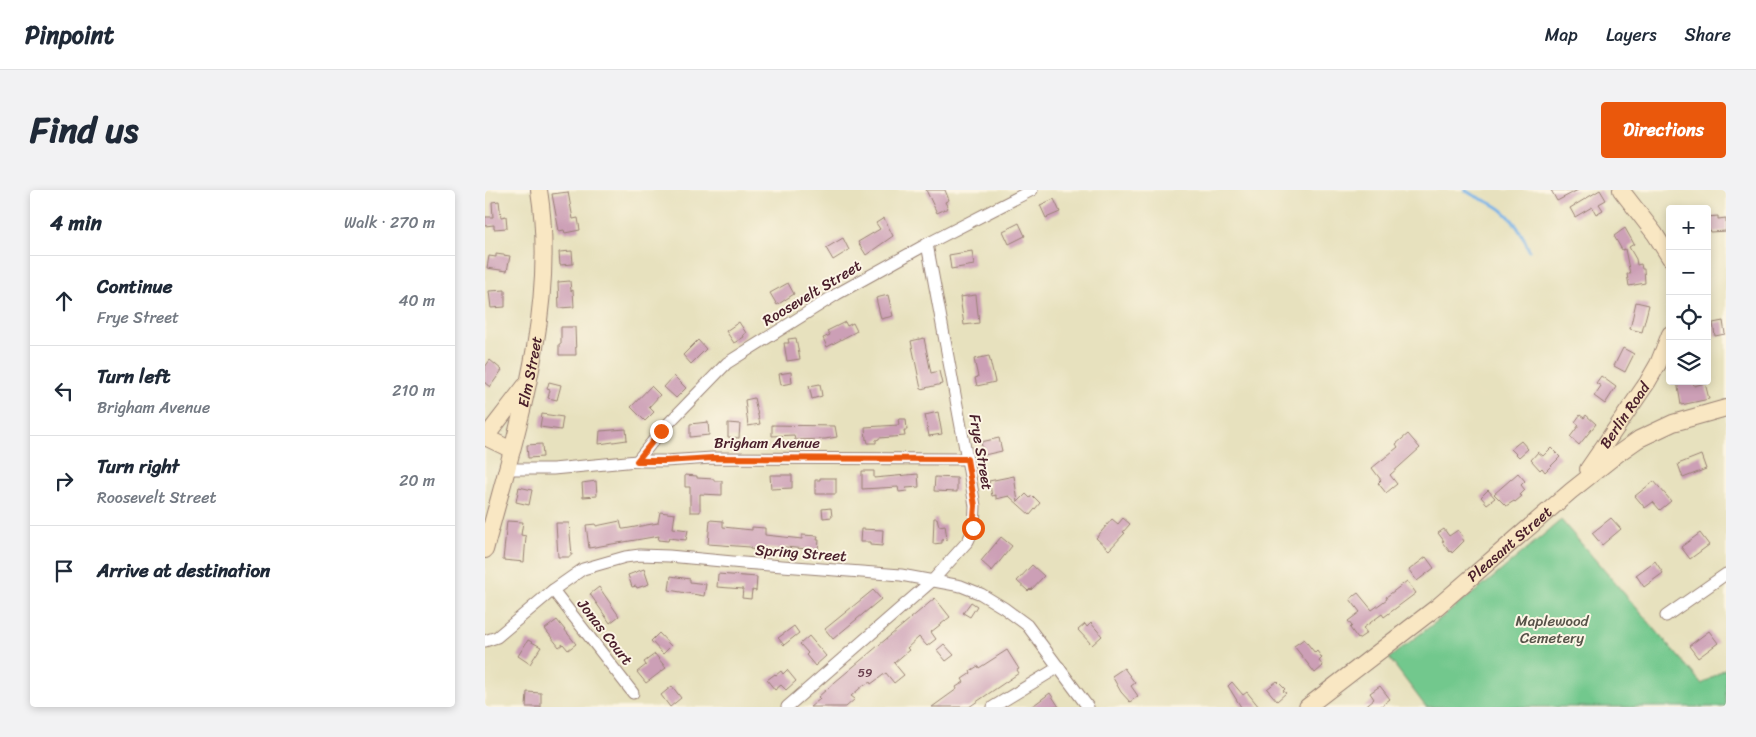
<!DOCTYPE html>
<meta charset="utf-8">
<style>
body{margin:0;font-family:Sriracha,sans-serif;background:#f2f2f3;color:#1f2937}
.controls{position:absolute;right:15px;top:15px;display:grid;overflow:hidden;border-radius:5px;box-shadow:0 2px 8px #0003}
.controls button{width:45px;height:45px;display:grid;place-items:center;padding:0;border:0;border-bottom:1px solid #e0e1e3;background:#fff;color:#1f2937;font:25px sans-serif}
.stop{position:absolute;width:15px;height:15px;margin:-11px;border:4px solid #ea580c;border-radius:50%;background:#fff}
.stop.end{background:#ea580c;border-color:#fff;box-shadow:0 1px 5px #0008}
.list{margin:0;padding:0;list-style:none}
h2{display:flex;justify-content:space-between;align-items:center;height:65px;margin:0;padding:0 20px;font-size:21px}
h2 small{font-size:16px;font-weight:400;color:#747a83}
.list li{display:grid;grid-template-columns:32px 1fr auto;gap:15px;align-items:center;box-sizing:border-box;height:90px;padding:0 20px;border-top:1px solid #e0e1e3}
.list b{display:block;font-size:19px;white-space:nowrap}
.list p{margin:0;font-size:16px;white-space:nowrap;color:#747a83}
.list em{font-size:16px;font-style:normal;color:#747a83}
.icon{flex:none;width:28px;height:28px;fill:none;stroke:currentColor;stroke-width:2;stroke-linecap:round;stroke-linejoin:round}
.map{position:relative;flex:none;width:1241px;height:517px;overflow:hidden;border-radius:5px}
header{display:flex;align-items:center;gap:30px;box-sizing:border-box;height:70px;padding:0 25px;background:#fff;border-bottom:1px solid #e0e1e3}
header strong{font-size:24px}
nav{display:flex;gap:28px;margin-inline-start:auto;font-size:18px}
.intro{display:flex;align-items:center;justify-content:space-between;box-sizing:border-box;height:120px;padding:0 30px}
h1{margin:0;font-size:35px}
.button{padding:12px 22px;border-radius:5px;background:#ea580c;color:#fff;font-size:18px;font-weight:700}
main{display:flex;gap:30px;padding:0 30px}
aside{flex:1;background:#fff;border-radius:5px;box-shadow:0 2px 8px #0003}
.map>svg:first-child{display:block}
.green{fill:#72c88d;stroke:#5e745c}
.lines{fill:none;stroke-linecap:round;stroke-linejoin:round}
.stream{stroke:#77b2e8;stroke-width:3}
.building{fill:#cc9fb6}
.street-casing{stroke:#988074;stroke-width:13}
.secondary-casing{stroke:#988074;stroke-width:18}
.street{stroke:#fff;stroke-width:11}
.secondary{stroke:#f9e7c3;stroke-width:16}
.route{stroke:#ea580c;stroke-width:6}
.labels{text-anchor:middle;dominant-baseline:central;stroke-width:4;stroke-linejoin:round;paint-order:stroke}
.number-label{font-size:12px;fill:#6a3f4e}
.street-label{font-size:15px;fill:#4a1f2b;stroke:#fcf5e5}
.park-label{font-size:15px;fill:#565248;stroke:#fcf5e5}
</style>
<header>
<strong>Pinpoint</strong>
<nav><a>Map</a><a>Layers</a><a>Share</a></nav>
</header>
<div class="intro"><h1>Find us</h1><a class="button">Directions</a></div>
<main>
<aside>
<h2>4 min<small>Walk · 270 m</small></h2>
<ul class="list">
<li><svg class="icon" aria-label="ahead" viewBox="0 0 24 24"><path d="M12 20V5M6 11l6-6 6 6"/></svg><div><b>Continue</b><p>Frye Street</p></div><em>40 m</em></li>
<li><svg class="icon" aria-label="left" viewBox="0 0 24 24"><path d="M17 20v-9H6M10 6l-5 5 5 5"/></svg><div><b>Turn left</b><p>Brigham Avenue</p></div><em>210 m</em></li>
<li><svg class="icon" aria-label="right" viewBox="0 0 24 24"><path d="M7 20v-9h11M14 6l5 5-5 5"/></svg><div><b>Turn right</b><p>Roosevelt Street</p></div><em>20 m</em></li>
<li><svg class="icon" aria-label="arrive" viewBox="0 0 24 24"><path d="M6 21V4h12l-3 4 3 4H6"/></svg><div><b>Arrive at destination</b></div></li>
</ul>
</aside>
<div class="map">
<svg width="1241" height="517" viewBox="0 0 1241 517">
<rect width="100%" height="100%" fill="#fcf5e5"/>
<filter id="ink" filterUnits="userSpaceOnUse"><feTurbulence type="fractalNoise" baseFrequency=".02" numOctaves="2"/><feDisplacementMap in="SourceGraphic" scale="10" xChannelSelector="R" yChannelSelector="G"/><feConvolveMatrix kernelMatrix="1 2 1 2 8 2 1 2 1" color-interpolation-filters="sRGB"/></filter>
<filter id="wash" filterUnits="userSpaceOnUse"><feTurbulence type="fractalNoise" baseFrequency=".0096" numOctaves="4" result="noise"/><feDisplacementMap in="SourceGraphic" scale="20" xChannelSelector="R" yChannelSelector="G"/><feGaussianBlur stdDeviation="1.12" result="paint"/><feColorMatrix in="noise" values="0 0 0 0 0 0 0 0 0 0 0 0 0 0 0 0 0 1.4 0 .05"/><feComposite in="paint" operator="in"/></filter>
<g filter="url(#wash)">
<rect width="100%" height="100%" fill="#e7e1be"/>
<!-- green -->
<path class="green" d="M1076,330l141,164 24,-16v39h-300l-37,-49 100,-77z"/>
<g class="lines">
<!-- stream -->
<path class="stream" d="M980,0c11,9 28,11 38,21 11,9 21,25 26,39"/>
</g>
<g id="blocks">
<!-- building -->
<g class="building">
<path d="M441,0h19l4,10 -4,2 3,6 -11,5z"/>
<path d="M1066,0h27l-21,11z"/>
<path d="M1115,0l6,10 -7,4 4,6 -7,4 -4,-7 -17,10 -5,-9z"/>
<path d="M83,2l5,27 5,-1 2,12 -15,3 -1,-3 -5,1 -7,-37z"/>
<path d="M569,9l6,13 -14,6 -6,-13z"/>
<path d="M14,11l2,16 5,-1 1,12 -13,1v-4l-9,1v-9h8l-1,-15z"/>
<path d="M1233,26v3l8,-1v13l-16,1 -1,-3h-2v-12z"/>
<path d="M399,28l9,18 -27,19 -8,-13 22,-13 -4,-6z"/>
<path d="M534,33l6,13 -16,8 -6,-13z"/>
<path d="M1140,38l9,16 -5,3 7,12 1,6 4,-1 1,5h2l1,14 -16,3 -2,-12h3l-5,-25 -3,1 -8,-14z"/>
<path d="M358,48l6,12 -16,10 -7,-12z"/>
<path d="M87,61l1,13 -13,1 -1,-13z"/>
<path d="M487,61l2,14 -23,4 -2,-14z"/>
<path d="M11,64l14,2 -3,15 -20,-3 2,-12 7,1z"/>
<path d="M85,91l1,10 2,-1 1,17 -15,1 -1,-26z"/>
<path d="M303,93l6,11 -17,11 -7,-12z"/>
<path d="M20,100v17l-14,1 -2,-17z"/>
<path d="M403,105l5,21 -12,3 -5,-21z"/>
<path d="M491,105l3,28 -15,2 -4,-28z"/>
<path d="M1151,112l13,3 -7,27 -12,-3z"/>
<path d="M1238,131l2,13 -10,2 -2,-13z"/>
<path d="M254,132l7,11 -3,2 1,2 -10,6 -8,-12z"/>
<path d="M360,132l2,4 6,-3 4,8 -30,16 -4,-9 7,-3 -3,-4z"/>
<path d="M76,137h14l1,28h-17v-11h2z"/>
<path d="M311,148l4,21 -13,2 -3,-18h5l-1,-4z"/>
<path d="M439,148l7,35 8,-2 3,13 -21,5 -10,-48z"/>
<path d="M213,150l8,9 -15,15 -8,-9z"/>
<path d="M1138,158l11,6 -9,18 -11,-6z"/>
<path d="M504,166l6,26 -18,4 -2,-8 3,-1 -4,-18z"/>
<path d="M5,170l12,10 -12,17 -5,-4v-16z"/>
<path d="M306,182l1,11 -11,2 -2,-11z"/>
<path d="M189,186l12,12 -10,10 -12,-11z"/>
<path d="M1116,186l15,11 -11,17 -11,-8 7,-10 -5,-3z"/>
<path d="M1192,191h16l1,5 11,-3 4,16 -28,6z"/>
<path d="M64,192l12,3 -4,15 -9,-2 2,-8 -3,-1z"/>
<path d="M335,194l2,12 -10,3 -3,-13z"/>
<path d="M166,196l9,9 -11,12 5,5 -9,9 -14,-14z"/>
<path d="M269,208l6,26 -12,2 -3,-26z"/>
<path d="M453,222l4,22 -13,2 -4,-21z"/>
<path d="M57,224l21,3 -2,13 -21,-3z"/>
<path d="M1095,225l4,3 2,-3 10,9 -17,21 -9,-8 9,-12 -4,-3z"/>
<path d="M413,229h8l1,11h-3l1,6 -26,2v1l-3,1v3h-8l-1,-4 -1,1 -1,-13 34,-2z"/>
<path d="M223,232l1,13 -19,2v-13z"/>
<path d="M243,233l12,1 -1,14 -11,-1z"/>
<path d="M287,235l63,1 2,11 -12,2 -30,1 -1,-5 -22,1z"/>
<path d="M141,239l1,11 -28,4 1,-13z"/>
<path d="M923,244l12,14 -30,27 7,9 -11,9 -8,-10 3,-3 -9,-12 26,-21 -2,-3z"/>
<path d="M514,248l3,13 -18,4 -3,-13z"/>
<path d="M1036,251l7,8 -9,8 -8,-8z"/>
<path d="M57,254l1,13 -15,1 -1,-13z"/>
<path d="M1066,258l9,9 -15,15 -3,-4 -2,2 -9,-10 7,-8 5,4z"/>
<path d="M1216,265l5,14 -23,9 -5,-14z"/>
<path d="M377,281h12v7l44,-4 1,13 -13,1 1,3 -8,1 -1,-5 -36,2z"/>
<path d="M1033,283l7,8 -4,4 4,5 -5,5 2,1 -7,6 -1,-1 -8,5 -12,-12z"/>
<path d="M200,285l12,1v2l17,1v2h8v14l-22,-1v18h-10v-25h-5z"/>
<path d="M285,285h22v13l-21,1z"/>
<path d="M529,286l4,26 8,-8 4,4 2,-3 8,8 -10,12 -21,-19 -13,3v-4l-4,1 -3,-15z"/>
<path d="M450,287l22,1v14l-23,-1z"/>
<path d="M335,288h16v16h-21v-14h5z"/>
<path d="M111,291l1,15 -14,1 -1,-14z"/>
<path d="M1169,291l17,20 -11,9 -7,-8 -8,6 -10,-12z"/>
<path d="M34,297l13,3 -3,15 -13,-3z"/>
<path d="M1003,300l7,8 -8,6 -6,-7z"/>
<path d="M346,318l1,9 -9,1 -1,-9z"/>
<path d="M175,322l15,2 -2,14 15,2 -2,10 -17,-2 -1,3 -10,-1 1,-4 -70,12 -3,-23 10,-1v2l24,-5 2,8h2l34,-6z"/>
<path d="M449,328h3l2,8 6,-1 2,14 -5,1v3l-9,1z"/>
<path d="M638,328l7,6 -7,8 2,1 -16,17 -13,-12 16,-19 6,5z"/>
<path d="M1126,328l10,11 -19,16 -10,-12z"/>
<path d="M225,330l13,1v6l29,3v-3l13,1v7l37,4v-4l16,1 -1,4h2l-1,10 -33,-3v3l-22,-2v3l-13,-2v-2l-42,-3z"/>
<path d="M22,331l16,1 -2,13 5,1 -2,26 -21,-2z"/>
<path d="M71,333h13l3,32h-2v2h-12z"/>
<path d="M376,339l22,1 -1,16 -12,-1v-3h-10z"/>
<path d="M959,339l5,7 9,-6 5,7 -1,1 2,3 -12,12 -1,-2 -1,1 -8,-10 2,-1 -6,-8z"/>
<path d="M1215,343l9,12 -19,14 -9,-12z"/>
<path d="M516,347l11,9 -20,25 -11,-10z"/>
<path d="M941,367l8,11 -17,13 -8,-11z"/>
<path d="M1170,371l8,12 -19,14 -8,-12z"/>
<path d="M547,375l12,11 -13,14 -1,-1 -2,2 -11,-10z"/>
<path d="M159,379l5,15 -12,4 -1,-2 -4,1 -4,-12z"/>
<path d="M233,384l39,3 -1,14 -4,-1 -1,9 -9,-1 1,-9 -26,-2z"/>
<path d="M186,386l19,3v3l16,2 -2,12 -35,-6z"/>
<path d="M922,391l9,12 -32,24 -2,-3 -19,14 4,5 -9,6 -8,-11 2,-2 -4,-5 12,-9 -10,-13 8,-6 14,17 15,-11 -1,-2z"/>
<path d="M114,397l20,29 -9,7 -20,-29z"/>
<path d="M388,400l8,9 -48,40 -8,-10z"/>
<path d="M450,408l15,19 -19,15 5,7 -9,7 -8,-9 -12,11 2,2 -15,13 10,12 -10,8 -8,-10 -15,11 -1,-2 -5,3v-1l-14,12 4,3 -9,8h-36l10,-8 -2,-2 17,-15z"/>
<path d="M486,412l6,4 -7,11 -7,-4z"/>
<path d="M72,430l19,24 -8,6 -5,-6 -4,3 -14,-18z"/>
<path d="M606,433l11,13 -10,9 -14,-15 7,-6 2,3z"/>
<path d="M309,436l5,7 -15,12 -6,-7z"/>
<path d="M1224,441l9,12 -20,15 -9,-12z"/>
<path d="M174,443l12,13 -8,8 -12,-13z"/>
<path d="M324,446l17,20 -11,10 -9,-11 2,-2 -8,-9z"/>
<path d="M819,449l7,9 4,5 2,-2 5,7 -3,3 4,5 -8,7 -21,-27z"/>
<path d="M43,450l13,7 -11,17 -12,-8z"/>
<path d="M459,454l10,11 -8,6 -9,-11z"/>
<path d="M522,460l12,19 -2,1 2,3 -50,34h-37l25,-18 -1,-2 8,-5 -2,-3 9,-6 -1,-2 8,-5 1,2z"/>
<path d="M170,464l11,14 -20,15 -9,-11 9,-7 -2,-3z"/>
<path d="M639,478l11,15 -4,3 7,10 -8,6 -9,-10 -9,-16z"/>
<path d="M302,480l9,11 -10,9 -5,-5 -6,5 -8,-10 8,-6 1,1 5,-4 2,3z"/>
<path d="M792,491l8,8 -2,2 3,2 -9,8 -10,-12z"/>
<path d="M747,492l11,13 4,-3 12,15h-18l-13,-21z"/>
<path d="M187,496l9,12 -11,9 -9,-12z"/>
<path d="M895,496l10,13 -10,8h-16l10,-8 -4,-6z"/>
<path d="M42,502l14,1v14h-15z"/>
<path d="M565,503l9,14h-28l7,-5z"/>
</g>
</g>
</g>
<g filter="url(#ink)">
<use href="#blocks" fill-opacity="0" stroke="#988074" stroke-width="1"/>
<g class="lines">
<!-- street casing -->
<g class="street-casing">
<g id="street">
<path d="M152,271l24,-30 66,-68 110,-69 90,-50 105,-54"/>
<path d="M21,279h47l84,-8h28l47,-3 255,1"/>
<path d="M68,400l80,103"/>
<path d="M1181,426l60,-42"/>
<path d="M0,451l12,-4 56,-47 30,-21 42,-12 15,-2 29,1 74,7 158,12 60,11 20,8 23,14 23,17 61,82"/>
<path d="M302,517l146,-127 35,-39 6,-13 1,-22 -8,-47 -40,-215"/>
<path d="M508,517l66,-40"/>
</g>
</g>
<!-- secondary casing -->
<g class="secondary-casing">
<g id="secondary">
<path d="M1136,0l34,44 15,24"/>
<path d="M0,247l27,13"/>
<path d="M0,248l40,-52"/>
<path id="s1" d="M1103,279l59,-86 11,-19 12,-30"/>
<path id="s2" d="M0,360c30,-114 73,-240 54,-360"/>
<path id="s3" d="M822,517l130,-100 134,-116 48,-38 20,-14 34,-16 53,-15"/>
</g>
</g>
<!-- street -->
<use href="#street" class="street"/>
<!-- secondary -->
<use href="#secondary" class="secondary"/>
</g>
</g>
<g class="lines" filter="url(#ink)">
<!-- route -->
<path class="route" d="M176,241l-24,30h28l47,-3 255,1 8,47 -2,22"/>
</g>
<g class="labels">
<!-- number labels -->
<g class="number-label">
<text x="380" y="483">59</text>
</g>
<!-- street labels -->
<g class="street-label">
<text transform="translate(327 103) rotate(-31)">Roosevelt Street</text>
<text stroke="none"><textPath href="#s2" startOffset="184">Elm Street</textPath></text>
<text stroke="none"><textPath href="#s1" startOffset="65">Berlin Road</textPath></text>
<text x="282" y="253">Brigham Avenue</text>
<text transform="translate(496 262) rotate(80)">Frye Street</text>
<text stroke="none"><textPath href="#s3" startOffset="260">Pleasant Street</textPath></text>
<text transform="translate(316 363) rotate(4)">Spring Street</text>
<text transform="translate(120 442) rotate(52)">Jonas Court</text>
</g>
<!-- park labels -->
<g class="park-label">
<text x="1067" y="431">Maplewood<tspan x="1067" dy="17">Cemetery</tspan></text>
</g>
</g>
</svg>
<div class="controls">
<button>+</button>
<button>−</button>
<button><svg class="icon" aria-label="locate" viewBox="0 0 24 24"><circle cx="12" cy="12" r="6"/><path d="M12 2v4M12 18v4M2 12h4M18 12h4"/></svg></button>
<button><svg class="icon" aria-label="layers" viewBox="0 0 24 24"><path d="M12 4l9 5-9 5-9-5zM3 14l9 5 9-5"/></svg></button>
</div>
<div class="stop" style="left:488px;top:338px"></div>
<div class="stop end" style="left:176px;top:241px"></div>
</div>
</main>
